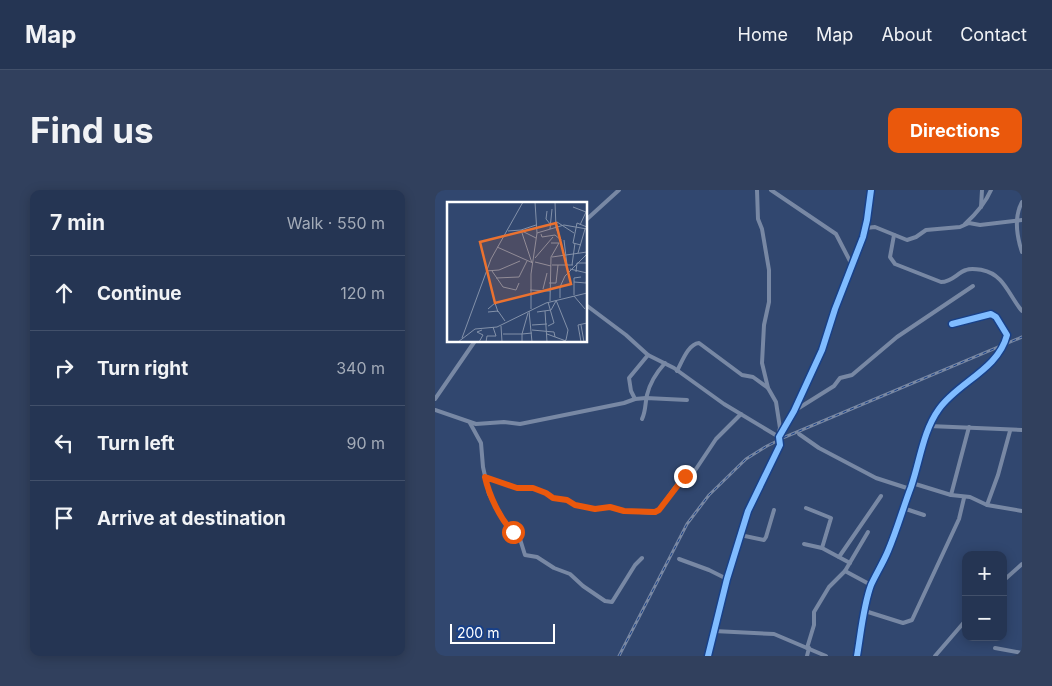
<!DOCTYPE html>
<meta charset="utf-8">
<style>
body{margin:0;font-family:Inter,sans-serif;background:#31405d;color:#f1f3f6}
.controls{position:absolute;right:15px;bottom:15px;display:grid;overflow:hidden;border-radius:10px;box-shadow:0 2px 12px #0003}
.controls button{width:45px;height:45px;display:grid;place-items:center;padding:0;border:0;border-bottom:1px solid #42506a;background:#253553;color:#f1f3f6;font:25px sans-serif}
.scale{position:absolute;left:15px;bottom:12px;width:105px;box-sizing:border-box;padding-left:5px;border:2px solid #fff;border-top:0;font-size:14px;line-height:18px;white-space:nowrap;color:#fff;-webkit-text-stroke:4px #184088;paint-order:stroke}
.stop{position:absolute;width:15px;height:15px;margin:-11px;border:4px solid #ea580c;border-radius:50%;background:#fff}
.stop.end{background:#ea580c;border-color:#fff;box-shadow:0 1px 5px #0008}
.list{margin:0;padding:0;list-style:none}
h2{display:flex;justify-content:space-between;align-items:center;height:65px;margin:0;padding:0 20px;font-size:21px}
h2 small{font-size:16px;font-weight:400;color:#a3abb8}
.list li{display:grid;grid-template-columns:32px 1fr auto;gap:15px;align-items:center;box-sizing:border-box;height:75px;padding:0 20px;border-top:1px solid #42506a}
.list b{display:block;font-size:19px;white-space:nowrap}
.list em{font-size:16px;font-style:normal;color:#a3abb8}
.icon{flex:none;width:28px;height:28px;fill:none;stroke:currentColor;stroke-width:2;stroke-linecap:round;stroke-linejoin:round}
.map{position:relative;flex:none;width:587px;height:466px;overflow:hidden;border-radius:10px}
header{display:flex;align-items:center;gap:30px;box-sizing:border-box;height:70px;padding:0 25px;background:#253553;border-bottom:1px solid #42506a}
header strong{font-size:24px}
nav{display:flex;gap:28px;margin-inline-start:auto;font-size:18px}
.intro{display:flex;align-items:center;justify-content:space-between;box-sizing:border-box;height:120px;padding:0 30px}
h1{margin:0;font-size:35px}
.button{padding:12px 22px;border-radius:10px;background:#ea580c;color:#fff;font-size:18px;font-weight:700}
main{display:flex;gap:30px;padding:0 30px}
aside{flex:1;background:#253553;border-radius:10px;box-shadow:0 2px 12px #0003}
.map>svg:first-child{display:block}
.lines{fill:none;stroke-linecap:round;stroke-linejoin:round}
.minor{stroke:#7888a4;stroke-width:4}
.rail-casing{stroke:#7988a3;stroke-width:3}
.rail{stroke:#184088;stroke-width:1;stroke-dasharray:4;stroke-linecap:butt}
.cycleway-casing{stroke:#184088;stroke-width:9}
.cycleway{stroke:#80bcff;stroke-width:6}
.route{stroke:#ea580c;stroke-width:6}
.inset-road{fill:none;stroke:#8391a9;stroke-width:1}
.view{fill:#eb7230;fill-opacity:0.15;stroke:#eb7230;stroke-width:2.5}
.inset-edge{fill:none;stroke:#fff;stroke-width:2.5}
</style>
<header>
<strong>Map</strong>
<nav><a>Home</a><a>Map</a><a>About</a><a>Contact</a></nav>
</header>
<div class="intro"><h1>Find us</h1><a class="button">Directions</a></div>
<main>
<aside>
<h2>7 min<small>Walk · 550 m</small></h2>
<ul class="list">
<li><svg class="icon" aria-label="ahead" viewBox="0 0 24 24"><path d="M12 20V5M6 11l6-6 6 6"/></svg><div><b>Continue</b></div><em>120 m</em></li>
<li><svg class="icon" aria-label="right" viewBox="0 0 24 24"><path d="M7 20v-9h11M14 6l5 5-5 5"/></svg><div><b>Turn right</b></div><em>340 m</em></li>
<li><svg class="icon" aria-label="left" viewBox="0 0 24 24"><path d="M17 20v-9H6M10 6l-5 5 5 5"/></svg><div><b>Turn left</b></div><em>90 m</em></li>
<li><svg class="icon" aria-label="arrive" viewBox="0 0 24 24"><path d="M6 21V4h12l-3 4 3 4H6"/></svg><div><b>Arrive at destination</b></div></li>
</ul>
</aside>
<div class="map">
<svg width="587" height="466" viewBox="0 0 587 466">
<rect width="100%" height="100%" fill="#31476f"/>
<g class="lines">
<!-- minor -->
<g class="minor">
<path d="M322,0l1,29 4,10 7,41v32l-5,23 -2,38 6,25 8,14 4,26 -1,4"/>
<path d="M336,0l65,44 16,31"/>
<path d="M587,12c-8,15 -5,35 0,50"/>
<path d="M546,17l1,-17"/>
<path d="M151,30l33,-30"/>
<path d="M530,34c11,-10 20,-20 26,-34"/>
<path d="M431,38l9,-1 32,13 9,-3 10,-7 34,-3 9,-4 11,2 42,-5"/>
<path d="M459,45l-4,22 5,7 46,18c11,0 16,-9 25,-12 5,-2 10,-1 16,0 22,4 27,26 40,41"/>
<path d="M151,115l40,30 22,20 26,13 50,36 55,33"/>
<path d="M242,181c5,-9 11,-27 22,-28l43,32 11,2 15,11"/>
<path d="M0,209l40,-58"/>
<path d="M200,209l-4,-8 -2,-13 19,-23"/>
<path d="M0,220l41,14 28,-2 16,2 104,-21 11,-4 11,-1 41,2"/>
<path d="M359,221l40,-25 6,-8 12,-3 45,-38 76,-51"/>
<path d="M207,229c4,-8 3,-16 5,-24 3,-13 9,-22 18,-32"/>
<path d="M35,233l11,20 2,24 6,27 17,30 14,15 5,16 12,2 17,11 16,6 13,12 22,15 7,1 23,-37 7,-7"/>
<path d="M494,236l93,4"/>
<path d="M364,244l20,14 57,30 34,11"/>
<path d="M50,287l32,11h16l13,5 7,5 14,2 8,5 20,4 15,-2 14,4 31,2 4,-3 23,-32 12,-6 22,-33 25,-25"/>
<path d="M477,293l39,12 19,2 17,8 35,6"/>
<path d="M516,305l18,-68"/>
<path d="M552,315l11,-30 12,-44"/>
<path d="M371,318l25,10 -9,30"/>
<path d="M468,318l21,7"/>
<path d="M305,345l24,5 2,-3 8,-27"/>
<path d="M369,354l18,4 28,15"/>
<path d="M404,367l42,-61"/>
<path d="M244,369l30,11 18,9"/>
<path d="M410,381l26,14"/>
<path d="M568,391l19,-17"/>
<path d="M430,421l38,12 9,-3 47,-101 5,-21"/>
<path d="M279,441l60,3 52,22"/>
<path d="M372,458l7,-23v-13l15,-25 16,-16 23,-39"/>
<path d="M560,458l27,5"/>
<path d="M273,466l19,-77 21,-68 32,-66 -1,-8 15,-26 28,-61 13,-41 28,-72 4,-17 4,-30"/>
<path d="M372,466l2,-8"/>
<path d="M422,466c4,-23 6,-49 14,-71 5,-11 12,-22 17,-34 9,-21 15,-43 23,-64 9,-26 12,-56 28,-78 19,-27 59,-39 68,-74l-11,-18 -5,-3 -39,10"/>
<path d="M500,466l31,-36"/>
</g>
<!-- rail casing -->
<g class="rail-casing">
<path id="rail" d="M184,466l68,-132 22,-29 37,-36 21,-13 18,-9 237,-100"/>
</g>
<!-- rail -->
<use href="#rail" class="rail"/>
<!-- cycleway casing -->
<g class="cycleway-casing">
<g id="cycleway">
<path d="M273,466l19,-77 21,-68 32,-66 -1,-8 15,-26 28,-61 13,-41 28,-72 4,-17 4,-30"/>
<path d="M422,466c4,-23 6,-49 14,-71 5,-11 12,-22 17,-34 9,-21 15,-43 23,-64 9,-26 12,-56 28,-78 19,-27 59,-39 68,-74l-11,-18 -5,-3 -39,10"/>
</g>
</g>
<!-- cycleway -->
<use href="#cycleway" class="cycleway"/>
</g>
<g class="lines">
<!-- route -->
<path class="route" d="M78,342c-13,-13 -24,-37 -28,-55l32,11h16l13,5 7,5 14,2 8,5 20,4 15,-2 14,4 31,1 4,-2 26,-34"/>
</g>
<!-- overview -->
<g transform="translate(12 12)">
<rect width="140" height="140" fill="#31476f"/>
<path class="inset-road" d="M108,0l1,26 5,12M126,5l13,5 -6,13M100,9l-1,8 5,6M110,20l17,11M103,27l2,-20M74,28l15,-5M61,29l13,-1 11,33M75,29l14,7M90,31l27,-8 23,4M94,32l1,3 13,-2 6,5M117,38l3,25M134,43l-8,-2 4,-20 10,4M50,45l36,16M131,51l7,-24M105,55l35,-5M88,56l18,-21M88,60l16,4M105,63h21M125,63l3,-22M123,67l17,4M39,69l13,-1 21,-9M45,69l11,16 13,3 3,-7M129,70l1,-9h10M49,76l23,-1 8,-16M127,80l12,1 1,-5M102,81h7l2,-18M96,87l4,-16M83,88l20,1M127,93v-17l7,-1M127,94l11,13M113,96v-11l5,-11 22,-22M109,98l12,30 -2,10 -5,2M103,99l1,-44 8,-14h-8M41,107l7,-6 3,9M84,107v-35l6,-41 -2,-31M82,109l3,31M98,109l2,31M41,110l10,-1 7,10M90,110l14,-2 5,-9M85,123l15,-1M134,123l3,17M54,124l1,16M101,124l6,-3 -6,-21M85,128l22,2 1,5M56,132h19l6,-21M100,132l19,7M15,136l29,-79 32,-57M11,140l17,-13 22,-2 49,-24 41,-10M32,140l4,-7 -6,-3 5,-2M39,140l1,-6h9l-3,-9M75,140v-8l10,-1M134,140l-3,-17 9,-2"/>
<path class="view" d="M109,21l15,61 -76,19 -15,-61z"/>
<rect width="140" height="140" class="inset-edge"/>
</g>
</svg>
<div class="controls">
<button>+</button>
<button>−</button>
</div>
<div class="scale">200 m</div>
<div class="stop" style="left:78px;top:342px"></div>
<div class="stop end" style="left:250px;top:286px"></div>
</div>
</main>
